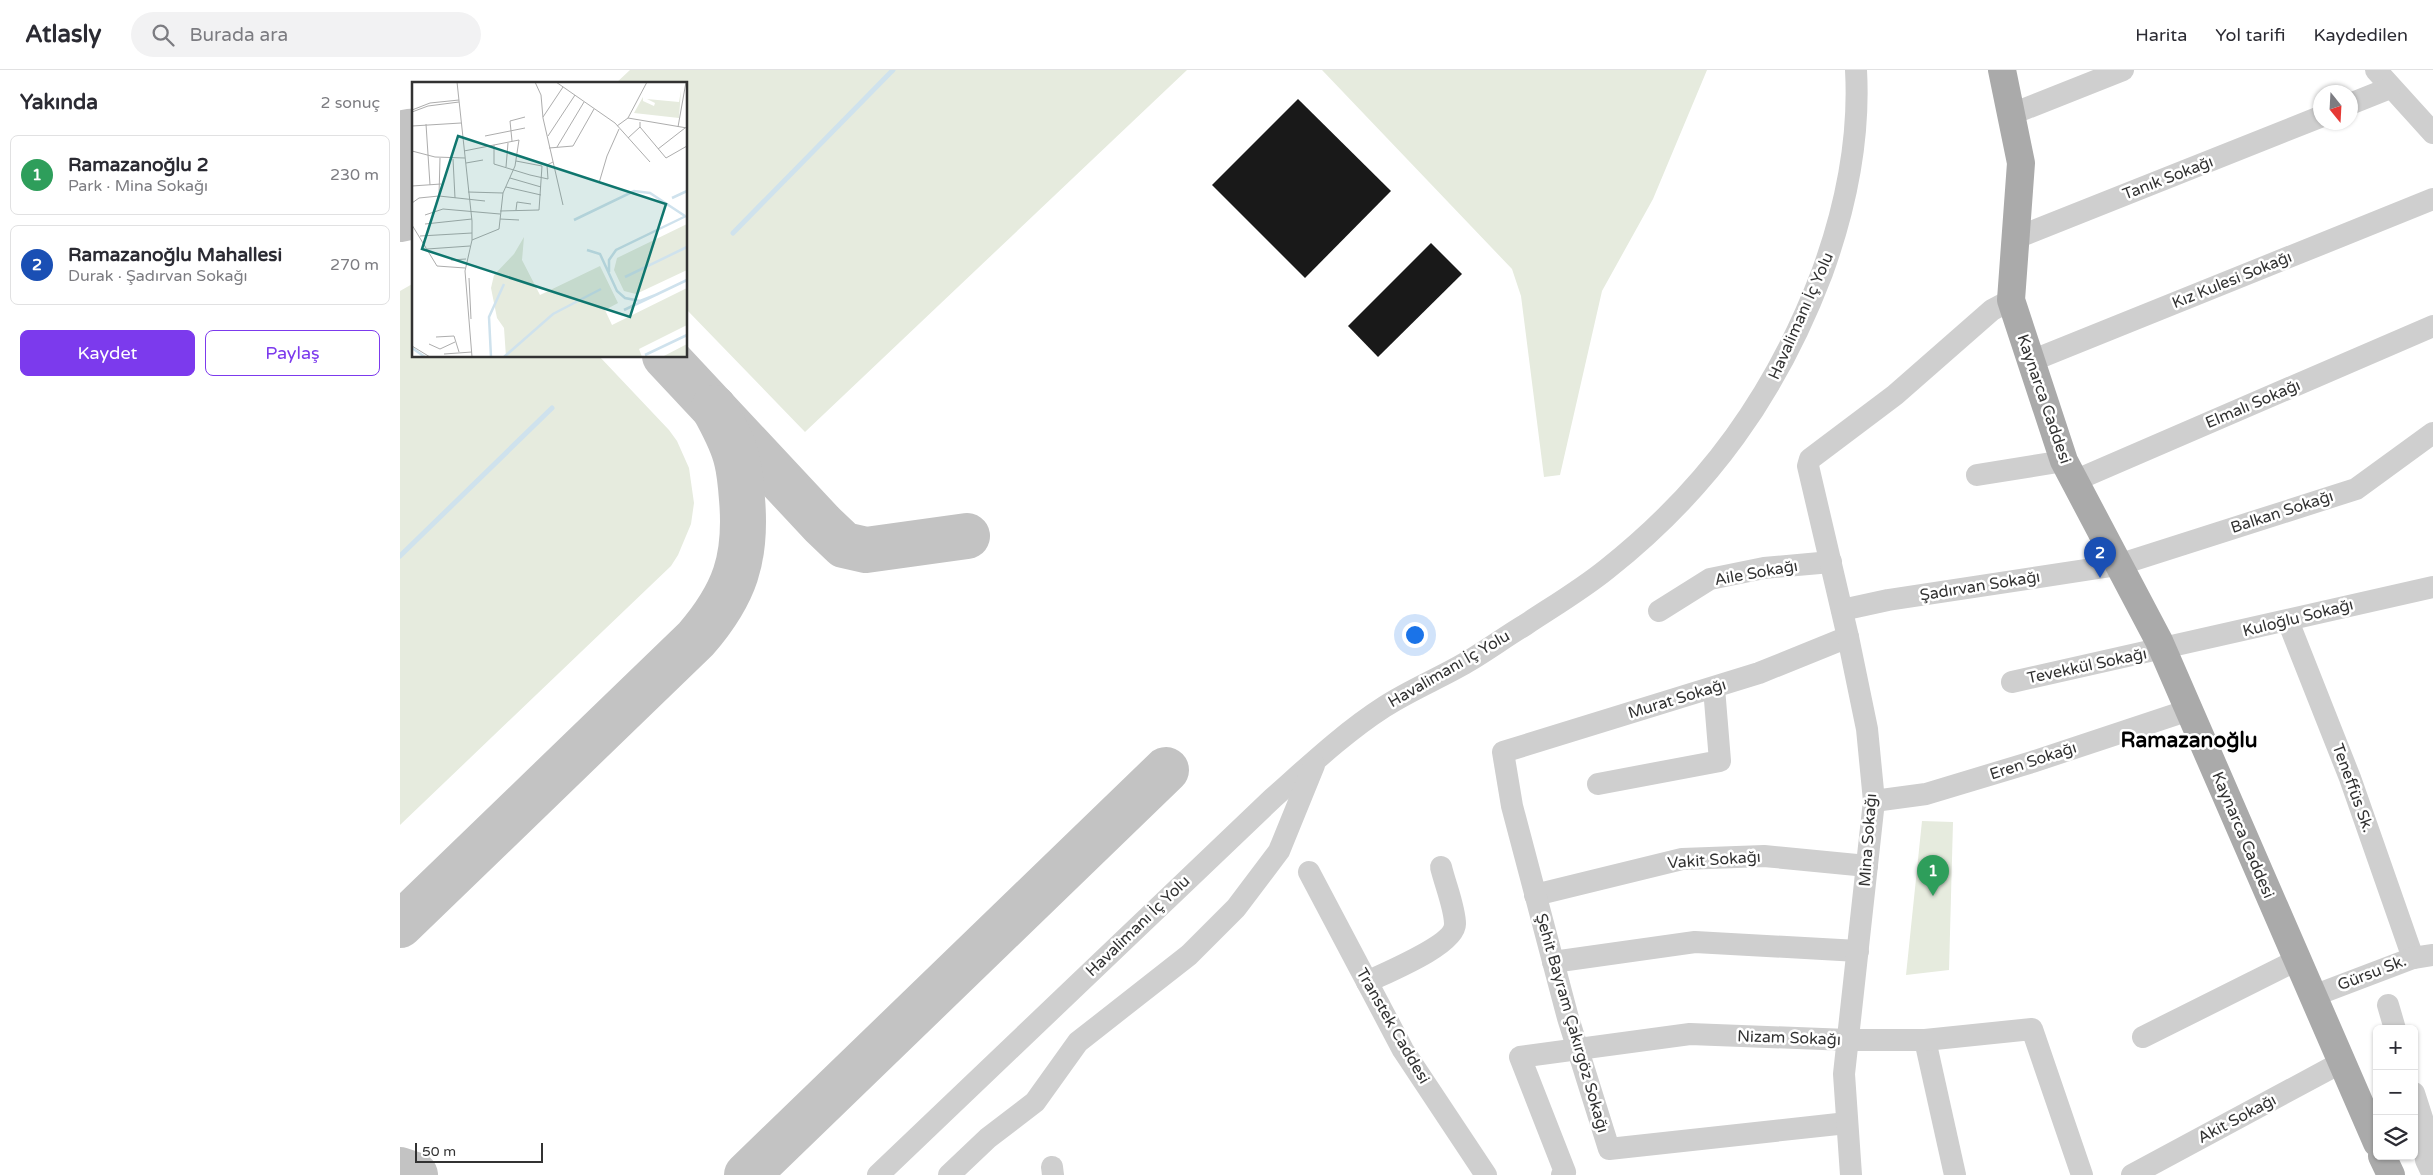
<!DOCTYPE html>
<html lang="tr">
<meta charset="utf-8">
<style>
body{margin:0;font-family:"Varela Round",sans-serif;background:#f2f2f3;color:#2b2b33}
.controls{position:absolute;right:15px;bottom:15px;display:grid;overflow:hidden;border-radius:8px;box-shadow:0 1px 4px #0004}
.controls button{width:45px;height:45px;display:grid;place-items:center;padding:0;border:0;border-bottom:1px solid #e1e1e2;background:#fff;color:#2b2b33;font:25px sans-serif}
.compass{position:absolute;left:1913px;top:15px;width:45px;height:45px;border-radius:50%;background:#fff;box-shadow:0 1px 4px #0004;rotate:162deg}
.scale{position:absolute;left:15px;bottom:12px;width:128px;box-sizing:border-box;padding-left:5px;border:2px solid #323232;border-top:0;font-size:14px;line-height:18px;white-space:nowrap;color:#323232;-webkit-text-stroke:4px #fff;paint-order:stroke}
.you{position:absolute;left:1014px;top:564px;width:18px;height:18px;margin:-12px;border:4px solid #fff;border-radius:50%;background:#1a73e8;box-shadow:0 0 0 8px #1a73e833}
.badge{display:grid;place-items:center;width:32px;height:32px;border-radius:50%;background:#7c3aed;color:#fff;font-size:16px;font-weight:700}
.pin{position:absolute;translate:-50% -41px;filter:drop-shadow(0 1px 2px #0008)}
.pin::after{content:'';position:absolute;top:26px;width:18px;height:15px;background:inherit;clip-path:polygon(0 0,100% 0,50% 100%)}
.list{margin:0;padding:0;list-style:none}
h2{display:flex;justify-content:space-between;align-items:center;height:65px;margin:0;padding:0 20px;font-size:21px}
h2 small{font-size:16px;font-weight:400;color:#7c7c81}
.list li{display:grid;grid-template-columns:32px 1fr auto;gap:15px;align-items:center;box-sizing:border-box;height:80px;margin:0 10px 10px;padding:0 10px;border:1px solid #e1e1e2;border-radius:8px}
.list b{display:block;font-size:19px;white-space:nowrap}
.list p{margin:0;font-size:16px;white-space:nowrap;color:#7c7c81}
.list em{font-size:16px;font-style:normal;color:#7c7c81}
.actions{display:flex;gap:10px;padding:15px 20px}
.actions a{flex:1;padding:11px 0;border:1px solid #7c3aed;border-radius:8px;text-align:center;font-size:18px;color:#7c3aed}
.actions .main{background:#7c3aed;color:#fff}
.icon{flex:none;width:28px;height:28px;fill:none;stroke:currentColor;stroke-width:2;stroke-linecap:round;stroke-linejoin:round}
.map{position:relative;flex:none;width:2033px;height:1105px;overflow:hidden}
header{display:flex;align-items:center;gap:30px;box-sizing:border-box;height:70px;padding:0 25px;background:#fff;border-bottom:1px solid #e1e1e2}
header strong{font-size:24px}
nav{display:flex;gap:28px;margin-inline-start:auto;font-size:18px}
.search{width:350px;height:45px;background:#f2f2f3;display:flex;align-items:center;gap:12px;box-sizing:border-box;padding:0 18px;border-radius:28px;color:#7c7c81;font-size:19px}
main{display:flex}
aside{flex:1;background:#fff}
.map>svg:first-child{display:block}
.green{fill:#e6ebde}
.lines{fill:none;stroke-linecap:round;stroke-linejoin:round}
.stream{stroke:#cfe2ed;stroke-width:5}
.taxiway{stroke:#c3c3c3;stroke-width:46}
.runway{stroke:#c3c3c3;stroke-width:115}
.building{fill:#191919}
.minor{stroke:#cfcfcf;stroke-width:22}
.major{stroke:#aaa;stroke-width:28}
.labels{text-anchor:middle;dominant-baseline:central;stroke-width:5;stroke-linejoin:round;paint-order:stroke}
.street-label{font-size:16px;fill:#323232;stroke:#fff}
.district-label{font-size:21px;font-weight:bold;fill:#000;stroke:#fff}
.inset-river{fill:none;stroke:#cfe2ed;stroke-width:2.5}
.inset-road{fill:none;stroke:#adadad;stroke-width:1}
.view{fill:#0f766e;fill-opacity:0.15;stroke:#0f766e;stroke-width:2.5}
.inset-edge{fill:none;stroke:#323232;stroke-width:2.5}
</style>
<header>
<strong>Atlasly</strong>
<div class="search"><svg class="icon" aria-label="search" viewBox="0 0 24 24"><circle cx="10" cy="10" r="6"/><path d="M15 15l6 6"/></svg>Burada ara</div>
<nav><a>Harita</a><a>Yol tarifi</a><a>Kaydedilen</a></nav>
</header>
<main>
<aside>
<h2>Yakında<small>2 sonuç</small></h2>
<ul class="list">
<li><span class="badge" style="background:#2e9e5b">1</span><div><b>Ramazanoğlu 2</b><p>Park · Mina Sokağı</p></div><em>230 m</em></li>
<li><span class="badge" style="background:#1a4fb4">2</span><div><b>Ramazanoğlu Mahallesi</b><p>Durak · Şadırvan Sokağı</p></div><em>270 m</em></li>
</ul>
<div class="actions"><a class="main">Kaydet</a><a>Paylaş</a></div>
</aside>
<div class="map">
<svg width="2033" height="1105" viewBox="0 0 2033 1105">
<rect width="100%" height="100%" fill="#fff"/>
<!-- green -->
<g class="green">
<path d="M230,0h557l-382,362 -119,-123v-225h-71z"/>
<path d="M922,0h385l-54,129 -51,92 -42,184 -16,2 -23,-181 -9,-27z"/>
<path d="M14,213v73h185l70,74 8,11 12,27 5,35 -3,21 -13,31 -7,11 -271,259v-534z"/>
<path d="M1522,751l31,1 -4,148 -43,5z"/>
</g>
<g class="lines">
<!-- stream -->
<g class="stream">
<path d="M333,163l160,-163"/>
<path d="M0,486l152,-148"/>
</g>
<!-- taxiway -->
<g class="taxiway">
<path d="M0,149l14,-3"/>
<path d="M265,286l157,168 22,21 22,5 101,-14"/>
<path d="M0,855l296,-286c39,-45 51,-81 46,-140 -1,-13 -2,-26 -5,-38 -4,-19 -14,-36 -23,-53"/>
<path d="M0,1100l15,5"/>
<path d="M347,1105l419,-405"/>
</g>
<!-- runway -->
<path class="runway" d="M0,109l14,-13"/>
</g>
<!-- building -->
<g class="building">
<path d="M898,29l93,92 -86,87 -93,-93z"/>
<path d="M1031,173l31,31 -84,83 -30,-31z"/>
</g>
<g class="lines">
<!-- minor -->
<g class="minor">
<path d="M1976,0l57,63"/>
<path d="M1950,34l40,-16"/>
<path d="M1612,44l111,-44"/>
<path d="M1616,168l304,-121"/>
<path d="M1631,291l402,-162"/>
<path d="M1577,405l87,-14"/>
<path d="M1674,411l359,-155"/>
<path d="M1442,540l46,-10 230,-35 238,-76 77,-56"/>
<path d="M1259,541l51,-32 54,-11 67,-6"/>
<path d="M1888,551l62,157 63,180"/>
<path d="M1612,612l421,-95"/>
<path d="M1198,714l122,-23 -6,-73"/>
<path d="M1474,731l52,-7 106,-32 157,-52"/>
<path d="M909,802l94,178 83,125"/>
<path d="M1135,825l147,-36 82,-3 103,10"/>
<path d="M1153,892l142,-20 163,9"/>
<path d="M967,912c18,-9 88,-37 88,-58 0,-16 -10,-40 -14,-57"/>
<path d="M1913,926l100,-38 20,-3"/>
<path d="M1988,935l7,24"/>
<path d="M1743,967l154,-77"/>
<path d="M1525,970l30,135"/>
<path d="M2014,1023l9,28 3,39 7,15"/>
<path d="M1447,1053l-238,26 -41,-131 -56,-212 -9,-54 256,-79 89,-36"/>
<path d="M652,1097l1,8"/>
<path d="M478,1105l395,-377c35,-31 72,-66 111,-91 26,-17 56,-29 83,-45 19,-11 38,-25 58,-37 27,-18 56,-35 82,-56 101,-80 169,-175 215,-296 24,-66 38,-132 34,-203"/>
<path d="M549,1105l39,-37 47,-36 43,-60 111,-87 47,-47 43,-57 35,-86"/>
<path d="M1162,1105l3,-3 -45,-115 170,-23 158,6h77l107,-11 50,146"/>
<path d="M1451,1105l-7,-101 30,-273 -7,-72 -19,-92 -40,-171 2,-7 85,-64 97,-85 19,-10"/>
<path d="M1732,1105l210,-113"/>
</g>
<!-- major -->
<g class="major">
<path d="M1602,0l19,93 -10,137 53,161 95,180 218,502"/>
<path d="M1982,1086l9,19"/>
</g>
</g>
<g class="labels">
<!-- street labels -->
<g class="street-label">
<text transform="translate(1768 108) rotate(-21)">Tanık Sokağı</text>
<text transform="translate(1832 210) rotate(-22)">Kız Kulesi Sokağı</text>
<text transform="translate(1401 246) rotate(-66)">Havalimanı İç Yolu</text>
<text transform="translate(1644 329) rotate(71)">Kaynarca Caddesi</text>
<text transform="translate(1853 334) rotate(-23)">Elmalı Sokağı</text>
<text transform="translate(1882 442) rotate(-18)">Balkan Sokağı</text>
<text transform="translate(1356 503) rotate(-10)">Aile Sokağı</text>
<text transform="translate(1580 516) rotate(-9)">Şadırvan Sokağı</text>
<text transform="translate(1898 548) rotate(-14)">Kuloğlu Sokağı</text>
<text transform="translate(1687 596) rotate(-12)">Tevekkül Sokağı</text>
<text transform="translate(1049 599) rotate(-30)">Havalimanı İç Yolu</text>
<text transform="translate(1277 629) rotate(-17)">Murat Sokağı</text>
<text transform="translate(1633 691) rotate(-18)">Eren Sokağı</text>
<text transform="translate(1953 718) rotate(70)">Teneffüs Sk.</text>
<text transform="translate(1843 765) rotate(67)">Kaynarca Caddesi</text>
<text transform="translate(1468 770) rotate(-86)">Mina Sokağı</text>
<text transform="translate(1314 790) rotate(-4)">Vakit Sokağı</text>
<text transform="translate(738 856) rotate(-44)">Havalimanı İç Yolu</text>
<text transform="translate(1972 903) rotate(-21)">Gürsu Sk.</text>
<text transform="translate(1172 953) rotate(74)">Şehit Bayram Çakırgöz Sokağı</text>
<text transform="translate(993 956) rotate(60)">Transtek Caddesi</text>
<text transform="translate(1389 968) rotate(2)">Nizam Sokağı</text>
<text transform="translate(1837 1049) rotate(-28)">Akit Sokağı</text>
</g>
<!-- district labels -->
<g class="district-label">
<text x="1789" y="670">Ramazanoğlu</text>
</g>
</g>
<!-- overview -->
<g transform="translate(12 12)">
<rect width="275" height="275" fill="#fff"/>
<path d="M269,8l-2,28 -45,-5 9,-16v4l11,5 1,-3 -8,-4 32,3zM275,142v46l-51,24 -12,-3 -10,-21 3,-12zM112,155l-2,23 18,35 60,-29 18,37 -13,7 7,15 75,-37v37l-48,24 3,8h-136l-2,-29 -7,-10 -6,-30 3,-13 20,-21zM275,262v13h-25z" fill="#e6ebde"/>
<path class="inset-river" d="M260,116l15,-7M162,138l60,-29 16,2 35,23M175,168l13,4 17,37 8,7 15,3 18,-7M197,190v-12l7,-10 70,-34M213,195l62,-30M212,228l63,-30M0,266l13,9M233,273l42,-20M79,275l-2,-40 15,-33M92,275l49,-43 48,-25"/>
<path class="inset-road" d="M45,0l15,139v19l-7,31 7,86M123,0l6,13 2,23 20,87M144,0l59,41 35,39M0,28l18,-7 29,-3M0,30l16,-6 31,-4M131,35l20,-30M216,36l59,10M228,40v5l26,31 21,-12M14,42l4,61M0,44l49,-3M205,44l11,-8 19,-36M266,45l8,-45M73,54l40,-8M136,54l27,-41M216,56l12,-11M100,59l-2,-20 15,-4M82,63v19l36,11 18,4 -1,-14 6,-3M145,65l27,-45M137,66l24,-2 21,-37M246,67l27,-21M0,69l23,6 30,1M52,69l55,-11 -4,26 -12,27 -4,36 -27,11M41,77l2,39M54,81l17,-3M94,85l2,-24M98,96l31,9M187,101l8,-27 12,-27M0,104l29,-2M94,105l35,8M56,110l35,1M27,114l1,-38M0,121l7,-5 20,-2 46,5M104,128l1,-8 14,2M88,129l39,-1 3,-44 -26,-5M13,133l18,-6 57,5M88,137l19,1M13,142l47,-5M0,143l25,41 28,2M8,154l52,-3M15,167l43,-3M39,178l15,-1M57,196l2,41M24,255l18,-1 5,16M17,262l11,5 15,-7M0,264l18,11M32,272l28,-2"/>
<path class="view" d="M46,54l208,68 -36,113 -208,-68z"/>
<rect width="275" height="275" class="inset-edge"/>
</g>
</svg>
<div class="controls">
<button>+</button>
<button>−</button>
<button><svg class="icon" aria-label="layers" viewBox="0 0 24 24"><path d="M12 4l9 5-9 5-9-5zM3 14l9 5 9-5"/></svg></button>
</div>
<svg class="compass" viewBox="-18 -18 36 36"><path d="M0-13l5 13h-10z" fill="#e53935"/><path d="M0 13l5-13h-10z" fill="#7c7c81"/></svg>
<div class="scale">50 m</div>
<div class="you"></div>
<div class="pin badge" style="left:1533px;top:826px;background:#2e9e5b">1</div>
<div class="pin badge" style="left:1700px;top:508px;background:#1a4fb4">2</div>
</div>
</main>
